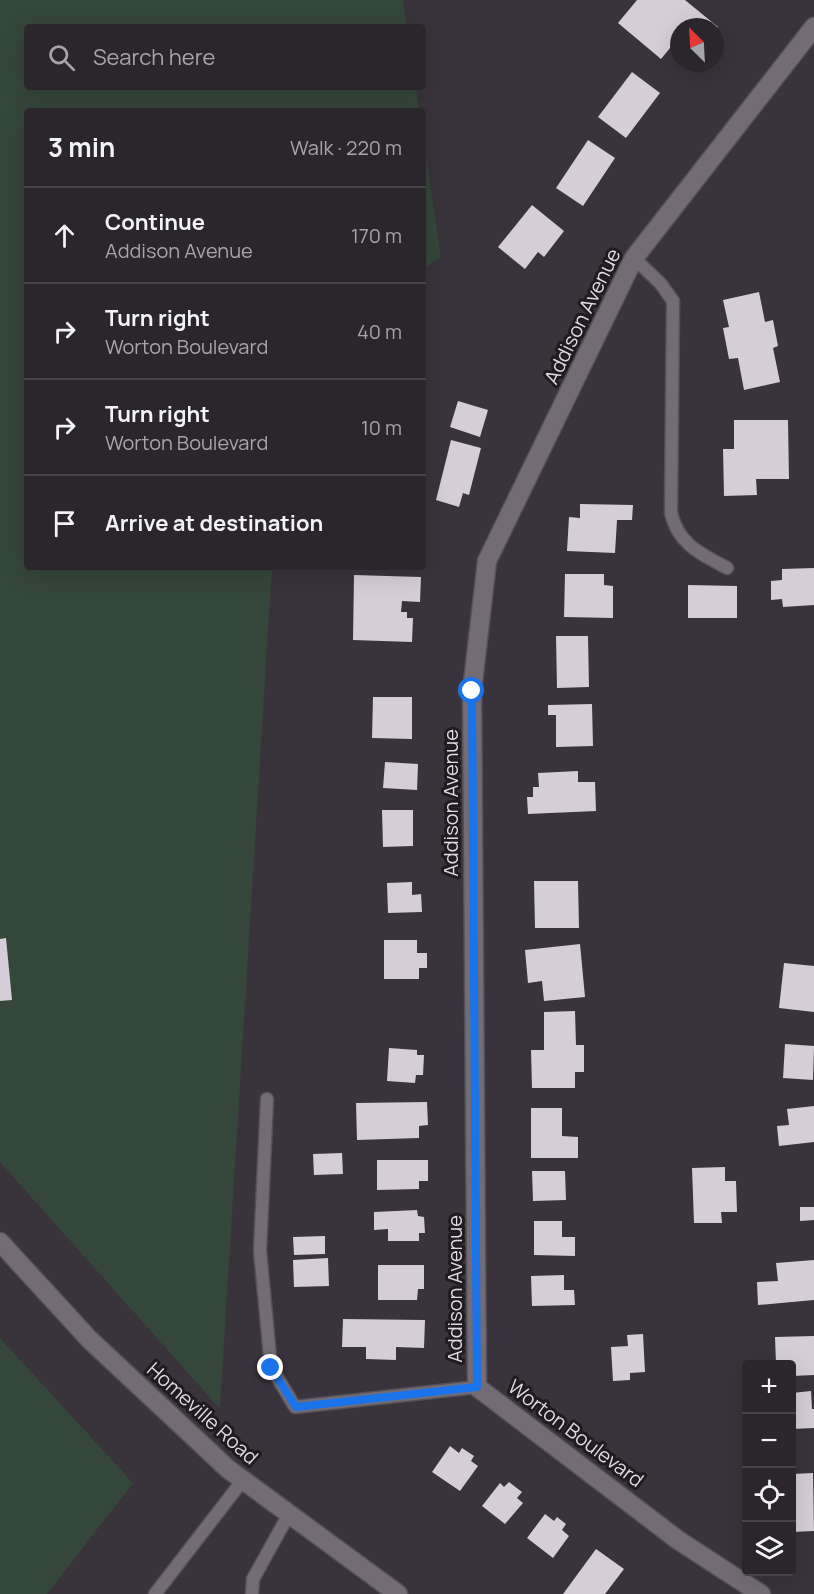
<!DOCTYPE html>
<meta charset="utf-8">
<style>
body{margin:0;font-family:Manrope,sans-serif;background:#332e34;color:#f1f3f6}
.controls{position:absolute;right:18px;bottom:18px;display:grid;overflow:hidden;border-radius:6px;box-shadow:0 6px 24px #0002}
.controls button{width:54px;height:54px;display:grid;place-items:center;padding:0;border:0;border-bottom:2px solid #474348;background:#2b262c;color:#f1f3f6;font:30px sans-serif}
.compass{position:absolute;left:670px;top:18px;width:54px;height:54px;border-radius:50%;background:#2b262c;box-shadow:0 6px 24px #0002;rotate:336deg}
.stop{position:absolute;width:18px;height:18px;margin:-14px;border:4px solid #1a73e8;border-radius:50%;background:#fff}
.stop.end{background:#1a73e8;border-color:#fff;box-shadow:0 2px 6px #0008}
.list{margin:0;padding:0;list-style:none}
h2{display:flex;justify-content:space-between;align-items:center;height:78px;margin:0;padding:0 24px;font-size:26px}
h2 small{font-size:20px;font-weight:400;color:#a6a5a9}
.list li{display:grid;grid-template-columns:39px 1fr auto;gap:18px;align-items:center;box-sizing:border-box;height:96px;padding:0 24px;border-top:2px solid #474348}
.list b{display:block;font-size:22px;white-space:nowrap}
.list p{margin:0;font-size:20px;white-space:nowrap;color:#a6a5a9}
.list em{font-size:20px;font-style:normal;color:#a6a5a9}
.icon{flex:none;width:33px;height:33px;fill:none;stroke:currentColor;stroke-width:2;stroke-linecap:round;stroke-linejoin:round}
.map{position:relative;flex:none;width:814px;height:1594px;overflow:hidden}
.search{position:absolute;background:#2b262c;box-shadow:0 6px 24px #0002;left:24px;top:24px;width:402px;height:66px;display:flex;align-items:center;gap:15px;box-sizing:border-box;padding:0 21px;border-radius:6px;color:#a6a5a9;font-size:22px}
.panel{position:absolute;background:#2b262c;box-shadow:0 6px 24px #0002;left:24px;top:108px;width:402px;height:462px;border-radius:6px}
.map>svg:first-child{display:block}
.green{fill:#35463a}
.building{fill:#d5cdd8}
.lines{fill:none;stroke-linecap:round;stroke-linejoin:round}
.service-casing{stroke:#555057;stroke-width:15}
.minor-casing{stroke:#555057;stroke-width:21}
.tertiary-casing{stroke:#555057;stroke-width:21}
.service{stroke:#736c75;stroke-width:12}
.minor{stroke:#736c75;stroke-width:18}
.tertiary{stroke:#736c75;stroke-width:18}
.route{stroke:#1a73e8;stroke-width:8}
.labels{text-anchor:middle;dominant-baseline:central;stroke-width:6;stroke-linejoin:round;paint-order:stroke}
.street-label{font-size:20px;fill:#dedae0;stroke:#1f1c20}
</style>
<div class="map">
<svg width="814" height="1594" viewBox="0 0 814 1594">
<rect width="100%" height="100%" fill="#39333b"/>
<!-- green -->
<g class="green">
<path d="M0,0h403l4,27h-380v60h389l3,24h-392v456h245l-52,842 -220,-247z"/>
<path d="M423,136l18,121 -18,12z"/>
<path d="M0,1338l133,145 -86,111h-47z"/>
</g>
<!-- building -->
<g class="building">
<path d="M637,0h48l33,27 -3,3v-3h-36v10l-18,22 -43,-36z"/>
<path d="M632,72l28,21 -34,45 -28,-21z"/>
<path d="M588,140l27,18 -32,48 -27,-18z"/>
<path d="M532,205l32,26 -20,26 -6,-5 -13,17 -27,-22z"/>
<path d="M759,292l6,30 8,-2 5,26 -5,2 7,34 -36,8 -6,-32 -9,1 -6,-31 6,-1 -6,-27z"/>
<path d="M458,401l30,9 -8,27 -30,-10z"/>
<path d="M734,420h54l1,59h-33l1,16 -33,1 -1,-47h11z"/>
<path d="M451,440l30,8 -12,47 -6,-2 -4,14 -23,-7z"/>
<path d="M580,504l53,1 -1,15h-15l-2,33 -48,-2 2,-34 11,1z"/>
<path d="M814,568v37l-31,2 -1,-8 -11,1v-19l11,-1v-11z"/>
<path d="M565,574h39v11l9,1v32l-49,-1z"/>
<path d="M354,575l67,2 -1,25 -18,-1 -1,11h6v6h6l-1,24 -59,-2z"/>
<path d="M688,585l49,1v32h-49z"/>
<path d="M556,636h32l1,51 -32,1z"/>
<path d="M373,697h39v42l-40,-1z"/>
<path d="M592,704l1,42 -37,1v-32h-8v-10z"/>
<path d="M385,762l33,2 -1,26 -34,-2z"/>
<path d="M578,771v11h17l1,29 -68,3 -1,-17h6v-10h6l-1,-14z"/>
<path d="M382,810h31v36l-30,1z"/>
<path d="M534,881h44l1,47h-44z"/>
<path d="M412,882v13l9,-1 1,18 -34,1 -1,-30z"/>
<path d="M6,938l6,62 -12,1v-62z"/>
<path d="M384,940h33v13h10v15h-8v11h-35z"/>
<path d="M580,944l5,53 -41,4 -2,-20 -14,2 -3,-33z"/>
<path d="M784,963l30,3v46l-35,-4z"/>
<path d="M575,1011l1,34h8v27h-9v16h-43l-1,-38h13v-38z"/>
<path d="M785,1044l29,2 -1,34 -30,-2z"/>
<path d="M389,1048l28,2v5h7l-1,20h-7l-1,8 -28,-2z"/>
<path d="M427,1102l1,23 -9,1v12l-62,2 -1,-37z"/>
<path d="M814,1106v36l-35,4 -2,-20 12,-1 -2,-16z"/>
<path d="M531,1108h31v28l16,1v21h-47z"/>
<path d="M342,1153l1,21 -29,1 -1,-21z"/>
<path d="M377,1160h51v21h-9v8l-42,1z"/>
<path d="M725,1167v14h11l1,31h-16l1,11h-28l-2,-55z"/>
<path d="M532,1171h33l1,29 -33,1z"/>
<path d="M800,1207h14v13l-14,1z"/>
<path d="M417,1210l1,6 6,1 1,16h-6v8h-31v-12l-14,1v-18z"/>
<path d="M534,1221h28v16h13v19l-41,-1z"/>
<path d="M325,1236v18l-31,1 -1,-18z"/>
<path d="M328,1258l1,28 -35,1 -1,-27z"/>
<path d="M814,1260v40l-56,5 -1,-23 21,-1 -2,-18z"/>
<path d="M378,1265h46v24h-6l-1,11h-39z"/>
<path d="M564,1275v15h10l1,15 -43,1 -1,-30z"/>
<path d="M343,1319l82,1 -1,28 -28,-1v13l-30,-1v-12h-24z"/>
<path d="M643,1334l2,38 -15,1v7l-17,1 -2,-34 17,-1 -1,-11z"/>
<path d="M814,1336v39l-22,1v-12h-16l-1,-27z"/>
<path d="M811,1391l1,18h2v19l-22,1v-36z"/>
<path d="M450,1446l9,7 3,-5 12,8 -3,5 7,5 -18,25 -28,-19z"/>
<path d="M813,1473l1,58 -22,1v-58z"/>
<path d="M509,1482l13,10 -5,6 6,5 -18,21 -23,-18 18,-23 4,4z"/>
<path d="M545,1514l9,7 3,-4 9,7 -4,6 7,6 -16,22 -26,-20z"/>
<path d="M596,1549l28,20 -19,25h-42z"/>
</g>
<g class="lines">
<!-- service casing -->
<g class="service-casing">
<g id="service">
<path d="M634,258l27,26 12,17 -2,212c7,31 30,41 56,55"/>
<path d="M267,1099l-7,152 11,116 24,40 182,-20"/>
<path d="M155,1594l88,-114"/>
<path d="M252,1594l1,-15 36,-65"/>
</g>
</g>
<!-- minor casing -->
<g class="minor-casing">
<path id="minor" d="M761,1594l-83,-54 -201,-153 -5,-696 15,-130 147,-303 180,-231"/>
</g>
<!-- tertiary casing -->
<g class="tertiary-casing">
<path id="tertiary" d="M0,1242l89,97 139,130 170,125"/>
</g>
<!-- service -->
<use href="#service" class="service"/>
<!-- minor -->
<use href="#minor" class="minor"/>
<!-- tertiary -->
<use href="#tertiary" class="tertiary"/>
</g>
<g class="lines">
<!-- route -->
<path class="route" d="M271,1368l25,39 181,-20 -5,-696"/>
</g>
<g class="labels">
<!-- street labels -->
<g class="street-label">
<text transform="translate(582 316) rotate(-64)">Addison Avenue</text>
<text transform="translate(450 803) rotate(-90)">Addison Avenue</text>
<text transform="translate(454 1289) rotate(-90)">Addison Avenue</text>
<text transform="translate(203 1413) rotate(42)">Homeville Road</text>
<text transform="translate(576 1433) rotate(37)">Worton Boulevard</text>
</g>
</g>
</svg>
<div class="controls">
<button>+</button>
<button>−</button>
<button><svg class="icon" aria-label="locate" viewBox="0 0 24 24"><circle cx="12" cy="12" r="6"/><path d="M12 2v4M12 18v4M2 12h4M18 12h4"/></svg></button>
<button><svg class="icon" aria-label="layers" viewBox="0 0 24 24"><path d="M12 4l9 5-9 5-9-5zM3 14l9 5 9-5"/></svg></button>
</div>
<svg class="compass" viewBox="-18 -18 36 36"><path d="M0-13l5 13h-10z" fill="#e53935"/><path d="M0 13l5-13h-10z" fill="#a6a5a9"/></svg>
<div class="stop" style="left:472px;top:691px"></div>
<div class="stop end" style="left:271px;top:1368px"></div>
<div class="search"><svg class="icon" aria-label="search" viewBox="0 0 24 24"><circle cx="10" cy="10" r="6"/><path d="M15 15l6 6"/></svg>Search here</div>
<section class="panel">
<h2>3 min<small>Walk · 220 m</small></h2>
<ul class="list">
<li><svg class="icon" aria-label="ahead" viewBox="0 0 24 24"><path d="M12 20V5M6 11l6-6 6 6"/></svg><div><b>Continue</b><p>Addison Avenue</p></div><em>170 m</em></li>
<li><svg class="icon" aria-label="right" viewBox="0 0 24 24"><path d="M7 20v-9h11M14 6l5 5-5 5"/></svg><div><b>Turn right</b><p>Worton Boulevard</p></div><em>40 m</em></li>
<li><svg class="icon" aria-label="right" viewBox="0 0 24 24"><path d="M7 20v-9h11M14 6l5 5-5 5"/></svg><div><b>Turn right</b><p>Worton Boulevard</p></div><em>10 m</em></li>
<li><svg class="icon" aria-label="arrive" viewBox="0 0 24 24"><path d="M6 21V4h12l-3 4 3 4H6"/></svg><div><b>Arrive at destination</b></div></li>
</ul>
</section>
</div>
